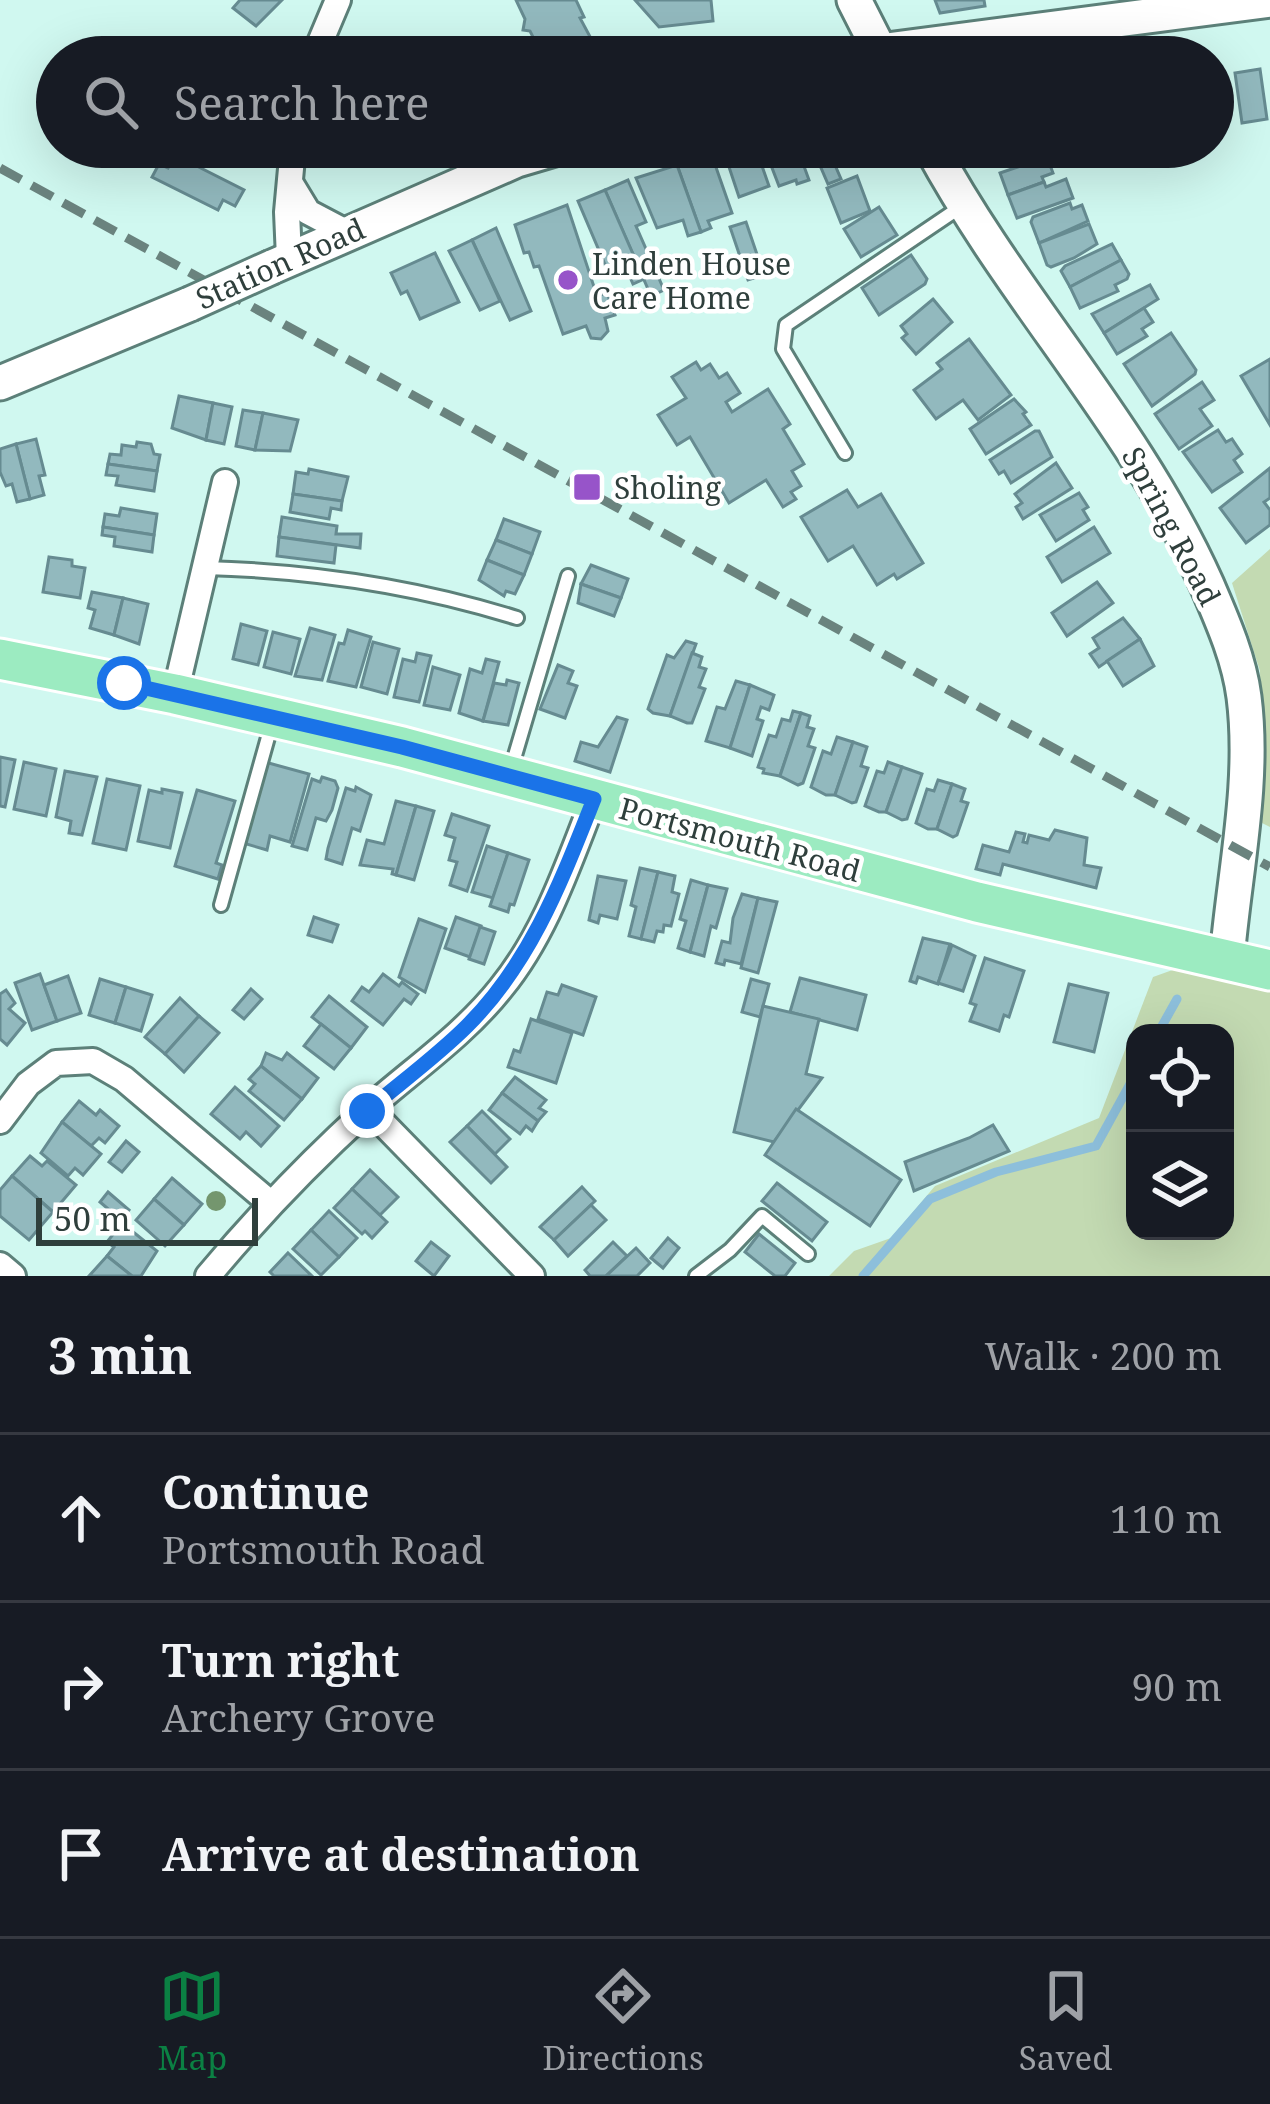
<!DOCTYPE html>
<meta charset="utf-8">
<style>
body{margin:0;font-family:"Noto Serif",serif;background:#20242c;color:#f1f3f6}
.controls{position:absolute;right:36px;bottom:36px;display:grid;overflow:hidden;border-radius:24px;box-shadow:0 12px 48px #0002}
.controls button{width:108px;height:108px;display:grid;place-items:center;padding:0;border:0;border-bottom:3px solid #363941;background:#171b24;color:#f1f3f6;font:60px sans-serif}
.scale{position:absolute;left:36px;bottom:30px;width:222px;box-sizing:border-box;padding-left:12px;border:6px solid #2f3f3c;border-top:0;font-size:33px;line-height:42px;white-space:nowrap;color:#2f3f3c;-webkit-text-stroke:9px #fff;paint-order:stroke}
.stop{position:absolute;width:36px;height:36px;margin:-27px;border:9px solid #1a73e8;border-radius:50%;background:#fff}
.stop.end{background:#1a73e8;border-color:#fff;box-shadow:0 3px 12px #0008}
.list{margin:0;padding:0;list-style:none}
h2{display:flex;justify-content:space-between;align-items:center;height:156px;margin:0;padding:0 48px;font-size:51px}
h2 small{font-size:39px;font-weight:400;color:#9ea1a6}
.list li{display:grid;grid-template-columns:78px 1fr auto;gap:36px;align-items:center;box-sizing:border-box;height:168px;padding:0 48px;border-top:3px solid #363941}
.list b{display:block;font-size:45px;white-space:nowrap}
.list p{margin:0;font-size:39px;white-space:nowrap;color:#9ea1a6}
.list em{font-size:39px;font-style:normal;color:#9ea1a6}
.icon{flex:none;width:66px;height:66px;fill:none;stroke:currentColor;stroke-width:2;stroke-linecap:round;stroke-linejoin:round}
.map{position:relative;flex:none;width:1270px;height:1276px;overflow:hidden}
.search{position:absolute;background:#171b24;box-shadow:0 12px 48px #0002;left:36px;right:36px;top:36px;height:132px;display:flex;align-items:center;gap:30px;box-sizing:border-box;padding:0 42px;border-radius:66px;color:#9ea1a6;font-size:45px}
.sheet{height:660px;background:#171b24}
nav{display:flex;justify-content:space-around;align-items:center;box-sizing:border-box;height:168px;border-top:3px solid #363941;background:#171b24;font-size:33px;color:#9ea1a6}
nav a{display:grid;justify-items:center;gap:6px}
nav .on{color:#0b8043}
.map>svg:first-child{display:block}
.green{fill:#c3dab2;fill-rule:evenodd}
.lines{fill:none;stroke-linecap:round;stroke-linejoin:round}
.stream{stroke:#8dbfdb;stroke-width:9}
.building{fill:#92b9be;stroke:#668b91;stroke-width:3}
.lane-casing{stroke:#5c8079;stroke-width:18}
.street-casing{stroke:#5c8079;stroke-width:30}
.secondary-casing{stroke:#5c8079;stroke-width:39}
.primary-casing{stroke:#fff;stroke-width:45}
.lane{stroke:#fff;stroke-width:12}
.street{stroke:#fff;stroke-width:24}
.secondary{stroke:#fff;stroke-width:33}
.primary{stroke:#9cebc1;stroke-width:39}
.rail{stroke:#6a837e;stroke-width:9;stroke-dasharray:24 12;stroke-linecap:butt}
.secondary-bridge-casing{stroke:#5c8079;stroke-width:39;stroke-linecap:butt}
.secondary-bridge{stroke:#fff;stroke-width:33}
.tree{fill:#74966e}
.route{stroke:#1a73e8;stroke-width:15}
.poi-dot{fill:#9754c9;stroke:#fff;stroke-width:4.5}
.labels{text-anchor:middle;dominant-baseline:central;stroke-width:9;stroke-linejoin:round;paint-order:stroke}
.street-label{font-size:30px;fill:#2f3f3c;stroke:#fff}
.poi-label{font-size:30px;fill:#2f3f3c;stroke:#fff;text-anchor:start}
</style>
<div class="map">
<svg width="1270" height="1276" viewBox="0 0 1270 1276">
<rect width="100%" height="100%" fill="#d0f8f0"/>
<!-- green -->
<g class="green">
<path d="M1270,549v278l-8,-4 -2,-152 -28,-88z"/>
<path d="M1192,963l78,28v285h-441l25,-25 37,-13 44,-52 164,-68 54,-141zM1135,1033h90v198h-90z"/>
</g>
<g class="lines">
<!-- stream -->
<g class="stream">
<path d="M1158,1033l19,-34"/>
<path d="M863,1276l67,-77 66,-27 100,-26 39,-71"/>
</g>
</g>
<!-- building -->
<g class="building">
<path d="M240,0h42l-26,26 -23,-18z"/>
<path d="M516,0h60l8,17 -4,1 15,28 -17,11h-35l-13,-26 -7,-1 2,-11z"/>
<path d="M635,0h76l2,21 -54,6z"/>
<path d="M935,0h49l1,6 -45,7z"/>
<path d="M1260,69l7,50 -25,4 -7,-50z"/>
<path d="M1217,80l6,49 -10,1v-49z"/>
<path d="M764,147l6,17 -8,2 7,20 -30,11 -16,-48z"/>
<path d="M764,147h33l12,33 -12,4 -1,-4 -17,6z"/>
<path d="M812,147h62v1l-39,17 6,14 -13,5z"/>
<path d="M981,147h46l1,4 -39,13z"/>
<path d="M711,153l21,60 -24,8 3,7 -10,4 -24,-67z"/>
<path d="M175,155l69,35 -9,16 -12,-6 -5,10 -66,-33 7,-13 9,4z"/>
<path d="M1047,157l6,16 -11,4 2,5 -36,13 -8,-22z"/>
<path d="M677,165l24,67 -13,4 -5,-16 -26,8 -21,-50z"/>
<path d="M857,176l13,35 -29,12 -14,-35z"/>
<path d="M1066,179l7,19 -56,20 -9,-23 36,-13 2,5z"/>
<path d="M628,180l18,42 -10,4 28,64 -13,6 -46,-106z"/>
<path d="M605,190l39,89 -11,5 -7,-16 -17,6 -31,-73z"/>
<path d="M1070,203l2,6 10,-4 6,16 -49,22 -8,-21 2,-5z"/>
<path d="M567,205l30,91 10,-3 8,22 -10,3 3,13 -7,8 -10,-1 -5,-12 -23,8 -24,-68 -5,1 -5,-15 -5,1 -9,-28z"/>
<path d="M879,207l18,28 -36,22 -17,-28z"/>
<path d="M746,222l18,53 -16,5 -18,-53z"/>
<path d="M1089,224l8,20 -23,14 -23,9 -4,-2 -8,-22z"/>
<path d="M496,228l35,83 -21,9 -38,-80z"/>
<path d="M472,240l28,61 -20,9 -31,-59z"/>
<path d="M1112,244l9,16 -51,27 -9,-16 4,-5z"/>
<path d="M435,253l24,49 -39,17 -13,-28 -6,3 -10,-21z"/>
<path d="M911,255l16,24 -2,5 -46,31 -17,-27z"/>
<path d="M1121,260l8,14 -2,5 -12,6 3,6 -38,17 -10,-21z"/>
<path d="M1150,285l8,14 -54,34 -12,-19z"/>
<path d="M933,299l19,23 -36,32 -14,-16 5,-4 -6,-8z"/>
<path d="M1144,308l9,14 -11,7 5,7 -30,18 -13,-21z"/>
<path d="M1171,333l25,37 -1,4 -43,32 -28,-42z"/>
<path d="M969,339l42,56 -33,25 -15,-20 -27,19 -22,-29 28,-21 -5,-6z"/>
<path d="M1270,359v66l-29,-49z"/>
<path d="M696,362l5,8 9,-6 9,14 8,-5 13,20 -14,9 6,10 36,-23 22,35 -7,5 21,35 -12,7 9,15 -10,6 5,7 -13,8 -17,-27 -37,23 -39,-66 -13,8 -19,-30 28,-17 -14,-21z"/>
<path d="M1202,382l12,18 -14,9 12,17 -33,23 -24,-35z"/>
<path d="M179,396l34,7 -7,37 -34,-12z"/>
<path d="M1014,399l12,13 -3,2 8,11 -45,29 -16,-25z"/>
<path d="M213,403l19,4 -8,37 -18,-4z"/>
<path d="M243,410l20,3 -8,37 -19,-4z"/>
<path d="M263,413l35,7 -8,31 -35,-1z"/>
<path d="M1218,430l8,12 6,-3 10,15 -8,6 8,12 -30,20 -29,-40z"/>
<path d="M1035,431h4l13,26 -41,26 -7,-12 -5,3 -9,-14z"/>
<path d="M36,439l9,36 -6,1 5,19 -14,4 -14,-55z"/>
<path d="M137,442l14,2 3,10 6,1 -3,16 -49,-7 2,-10 11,1 1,-10 14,2z"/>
<path d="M16,444l14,55 -13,3 -5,-18 -6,2 -6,-14v-23z"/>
<path d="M1056,463l16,25 -49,31 -7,-12 6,-4 -7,-9z"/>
<path d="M108,464l49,7 -3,20 -38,-6 2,-9 -12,-1z"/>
<path d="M1270,468v30l-6,4 6,8v15l-24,18 -26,-35z"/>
<path d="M309,469l39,8 -6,24 -49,-7 3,-22 12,2z"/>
<path d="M847,490l11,17 23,-13 42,69 -26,16 -3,-5 -17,11 -24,-39 -25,15 -27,-44z"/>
<path d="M1079,493l9,14 -5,3 6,10 -33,21 -16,-26z"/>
<path d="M293,494l49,7 -1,9 -10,-2 -2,11 -39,-7z"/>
<path d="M121,508l36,6 -3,21 -51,-8 2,-13 14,2z"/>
<path d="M282,517l55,9 -1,8h25l-1,14 -81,-11z"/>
<path d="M504,519l36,13 -8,22 -36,-14z"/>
<path d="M103,527l51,8 -2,17 -38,-6 1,-9 -13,-2z"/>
<path d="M1094,527l16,26 -48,29 -15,-25z"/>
<path d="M279,537l57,8 -2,18 -57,-7z"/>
<path d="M496,540l36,14 -8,21 -37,-15z"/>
<path d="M49,557l23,3v6l13,2 -5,30 -37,-6z"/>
<path d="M487,560l37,15 -9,19 -9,-3 -2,5 -25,-16z"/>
<path d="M591,565l37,14 -7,19 -40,-14z"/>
<path d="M1097,582l16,21 -46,33 -15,-23z"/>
<path d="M581,584l40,14 -7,18 -36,-13z"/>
<path d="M92,592l31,6 -9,37 -24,-7 5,-18 -7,-2z"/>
<path d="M123,598l25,6 -9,40 -25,-9z"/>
<path d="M1123,618l17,21 -41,28 -9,-13 9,-6 -6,-10z"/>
<path d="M241,624l26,7 -9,34 -25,-6z"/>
<path d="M310,628l25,7 -13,45 -27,-4z"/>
<path d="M348,630l23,7 -15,50 -28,-6 11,-38 5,1z"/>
<path d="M273,632l27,7 -9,35 -27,-7z"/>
<path d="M1140,639l14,27 -31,20 -16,-25z"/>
<path d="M686,641l10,3 -26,72 -17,-3 -5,-4 19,-54 7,3z"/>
<path d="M373,642l26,7 -12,45 -26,-7z"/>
<path d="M417,653l14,3 -12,46 -25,-5 9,-38 12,3z"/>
<path d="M692,653l10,4 -3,10 7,2 -7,18 6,2 -13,34h-5l-17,-7z"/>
<path d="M486,659l13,3 -16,59 -24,-8 11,-44 12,4z"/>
<path d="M558,665l15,6 -5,12 9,3 -12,32 -25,-9z"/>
<path d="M433,667l27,8 -10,35 -26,-5z"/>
<path d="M507,680l12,3 -11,42 -25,-4 11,-38 12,2z"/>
<path d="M736,681l14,4 -20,63 -24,-7 11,-34 8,2z"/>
<path d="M750,685l24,10 -5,15 -8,-3 -4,12 6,2 -11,35 -22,-8z"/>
<path d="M793,711l8,2 -21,63 -17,-3 1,-4 -6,-2 11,-32 7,2 6,-18 8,2z"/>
<path d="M801,713l9,3 -3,11 7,2 -6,17 7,2 -12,35 -5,2 -18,-9z"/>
<path d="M617,717l10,3 -17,52 -35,-11 6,-19 17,5z"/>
<path d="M837,737l16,5 -18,53h-9l-15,-8 12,-36 8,3z"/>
<path d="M853,742l14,5 -6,19 7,2 -12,34 -4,1 -17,-8z"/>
<path d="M0,757l15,3 -10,47 -5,-1z"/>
<path d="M24,762l32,7 -10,47 -32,-7z"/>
<path d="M265,762l44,12 -19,68 -20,-6 -3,14 -24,-7z"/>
<path d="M888,762l14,5 -16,45h-7l-14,-6 12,-35 7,2z"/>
<path d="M902,767l20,7 -15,45 -5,1 -16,-8z"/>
<path d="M65,771l32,6 -15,58 -13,-2 2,-12 -15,-4z"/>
<path d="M322,777l13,4 3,7 -6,22 -6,11 -10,-3 -9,32 -15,-4 20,-67 8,3z"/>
<path d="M107,779l33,7 -14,64 -33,-7z"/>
<path d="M938,780l14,4 -15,45h-9l-12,-6 11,-34 7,2z"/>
<path d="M952,784l13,5 -4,12 7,2 -11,32 -4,2 -16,-8z"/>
<path d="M356,787l15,8 -11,36 -8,-3 -10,36 -16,-5 2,-11 18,-60 9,3z"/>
<path d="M162,789l20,4 -12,55 -32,-7 11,-51 13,3z"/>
<path d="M197,790l38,11 -19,62 6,2 -4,14 -43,-13z"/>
<path d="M396,801l20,5 -20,69 -4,-1 1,-5 -33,-4 7,-25 17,4z"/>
<path d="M416,806l18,5 -20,69 -18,-5z"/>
<path d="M452,814l37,12 -22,65 -17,-6 7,-23 -8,-2 6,-22 -10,-3z"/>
<path d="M1055,830l32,8 -3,27 17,3 -5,20 -93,-24 -3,11 -24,-6 7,-24 26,7 7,-20 9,2 -2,8 4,1 2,-8 20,5z"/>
<path d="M487,846l21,7 -15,45 -21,-6z"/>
<path d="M508,853l21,7 -15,45 -4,-1 -2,8 -18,-6z"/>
<path d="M640,868l18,4 -17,67 -12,-3 7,-29 -5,-2z"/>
<path d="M658,872l17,4 -3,16 7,2 -8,32 -7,-1 -1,7 -6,-1 -3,11 -13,-3z"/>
<path d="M598,876l28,5 -9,38 -17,-4 -2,8 -9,-3z"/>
<path d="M691,880l17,5 -18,67 -12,-4 8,-27 -6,-2z"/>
<path d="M708,885l19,4 -11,39 -5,-2 -7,30 -14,-4z"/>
<path d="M742,894l16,4 -17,66 -16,-4 -1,5 -8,-2 6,-22 8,2 3,-25z"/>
<path d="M758,898l19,4 -19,71 -17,-5z"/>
<path d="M314,917l24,8 -6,17 -24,-7z"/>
<path d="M456,917l25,9 -11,31 -25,-9z"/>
<path d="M419,919l27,10 -21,63 -26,-15z"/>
<path d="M480,927l15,5 -11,32 -15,-5z"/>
<path d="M923,938l27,6 -12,40 -20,-7 -2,6 -6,-2z"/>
<path d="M952,945l23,11 -12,35 -25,-8z"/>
<path d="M985,958l39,13 -15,46 -5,-2 -5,16 -29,-10 6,-16 -6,-2z"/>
<path d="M40,974l17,47 -25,9 -17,-47z"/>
<path d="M383,974l16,12 3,-4 16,12 -7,10 -7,-5 -21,26 -31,-24 10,-14 7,5z"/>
<path d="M68,976l13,37 -24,8 -13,-36z"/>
<path d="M800,978l66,17 -9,35 -67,-18z"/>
<path d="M100,979l26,8 -11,36 -26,-8z"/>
<path d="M751,979l18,5 -9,33 -18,-5z"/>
<path d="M1069,984l39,9 -14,59 -40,-10z"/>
<path d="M562,985l34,12 -13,38 -45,-16 9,-27 11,3z"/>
<path d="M126,987l26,8 -11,36 -26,-8z"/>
<path d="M251,989l11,10 -18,20 -11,-9z"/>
<path d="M6,990l9,13 -6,6 16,14 -18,22 -7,-6v-45z"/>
<path d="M329,996l38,31 -16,21 -39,-31z"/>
<path d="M180,998l19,18 -34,38 -20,-17z"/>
<path d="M763,1006l56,13 -13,55 16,4 -48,64 -40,-10z"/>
<path d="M199,1016l20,17 -35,39 -19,-18z"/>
<path d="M531,1019l41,14 -16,50 -48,-16 6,-17 6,2z"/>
<path d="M321,1024l30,24 -17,21 -30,-23z"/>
<path d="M266,1053l16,7 5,-7 31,25 -16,21 -41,-33z"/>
<path d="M261,1066l41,33 -18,21 -35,-29 6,-7 -6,-5z"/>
<path d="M515,1077l31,23 -7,8 7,4 -8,9 -36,-28z"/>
<path d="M235,1087l44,39 -18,20 -15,-14 -6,7 -29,-25z"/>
<path d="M502,1093l36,28 -6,10 -6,-5 -6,8 -31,-24z"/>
<path d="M79,1101l17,14 4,-5 19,16 -14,17 -6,-5 -8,8 -29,-24z"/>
<path d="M796,1109l105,71 -31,46 -105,-71z"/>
<path d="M482,1111l28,28 -15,15 -28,-28z"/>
<path d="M62,1122l39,32 -18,21 -8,-7 -7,8 -27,-23z"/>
<path d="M993,1125l16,26 -95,40 -9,-29 64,-24z"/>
<path d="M467,1126l40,41 -16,16 -41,-41z"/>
<path d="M126,1141l13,11 -17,20 -13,-10z"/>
<path d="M30,1156l12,10 5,-5 29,24 -23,27 -41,-36z"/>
<path d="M370,1170l28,27 -18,18 -28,-26z"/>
<path d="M12,1176l41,36 -24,28 -29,-24v-26z"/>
<path d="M172,1178l30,26 -18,21 -30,-26z"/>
<path d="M777,1183l50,39 -15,19 -50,-40z"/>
<path d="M582,1187l13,14 -41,39 -14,-13z"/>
<path d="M352,1189l35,33 -15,16 -7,-7 -3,3 -28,-26z"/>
<path d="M108,1192l21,18 -8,10 -21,-18z"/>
<path d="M154,1199l30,26 -19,21 -29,-26z"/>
<path d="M591,1205l15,15 -38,36 -14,-16z"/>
<path d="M329,1211l28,27 -18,19 -28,-27z"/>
<path d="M122,1223l35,28 -16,25h-9l-25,-20 7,-9 -7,-5z"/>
<path d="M311,1230l28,27 -18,18 -28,-26z"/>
<path d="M759,1234l36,29 -10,13h-10l-30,-24z"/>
<path d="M668,1238l11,10 -16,20 -12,-10z"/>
<path d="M431,1242l18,14 -15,20 -18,-15z"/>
<path d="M613,1242l14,14 -21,20h-16l-5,-6z"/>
<path d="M636,1248l14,15 -13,13h-31z"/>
<path d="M288,1253l24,23h-38l-4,-4z"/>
<path d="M107,1256l25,20h-43z"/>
</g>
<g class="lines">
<!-- lane casing -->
<g class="lane-casing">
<g id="lane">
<path d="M845,453l-62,-104 3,-24 176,-119"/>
<path d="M206,568c107,3 209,18 311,50"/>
<path d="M511,769l57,-193"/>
<path d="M221,905l51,-182"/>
<path d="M696,1276l34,-26 32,-34 46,38"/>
</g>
</g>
<!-- street casing -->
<g class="street-casing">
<g id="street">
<path d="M314,57l24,-57"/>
<path d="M291,184l17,28 38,20"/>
<path d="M289,258l-2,-46 6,-65"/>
<path d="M175,694l50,-212"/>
<path d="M369,1109l163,167"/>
<path d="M0,1121l28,-37 28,-21 37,-2 31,18 145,123"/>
<path d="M0,1265l13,11"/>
<path d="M208,1276c49,-59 101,-113 158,-165 46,-41 97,-75 135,-123 45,-55 67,-124 93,-189"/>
</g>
</g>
<!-- secondary casing -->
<g class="secondary-casing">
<g id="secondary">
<path d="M854,0l29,57"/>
<path d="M859,57l20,-6 391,-51"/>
<path d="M931,147c82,152 205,279 276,438 15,35 32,73 37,112 11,86 -10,177 -17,262"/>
<path d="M272,267l245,-107 44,-13"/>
<path d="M0,383l190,-79"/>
</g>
</g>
<!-- primary casing -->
<g class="primary-casing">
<path id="primary" d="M0,659l175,35 227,53 575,155 293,68"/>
</g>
<!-- lane -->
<use href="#lane" class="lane"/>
<!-- street -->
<use href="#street" class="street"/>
<!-- secondary -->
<use href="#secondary" class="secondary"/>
<!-- primary -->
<use href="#primary" class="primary"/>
<!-- rail -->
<path class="rail" d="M0,168l1270,699"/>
<!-- secondary-bridge casing -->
<g class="secondary-bridge-casing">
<path id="secondary-bridge" d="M190,304l82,-37"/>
</g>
<!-- secondary-bridge -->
<use href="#secondary-bridge" class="secondary-bridge"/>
</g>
<!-- trees -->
<circle class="tree" cx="216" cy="1201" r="10"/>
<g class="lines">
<!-- route -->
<path class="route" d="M124,683l278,64 192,52c-33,83 -63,163 -127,227 -30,30 -67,57 -100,85"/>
</g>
<!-- markers -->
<g class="poi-dot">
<circle cx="568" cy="280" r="12"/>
<rect x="572" y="472" width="30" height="30" rx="6"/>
</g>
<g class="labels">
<!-- street labels -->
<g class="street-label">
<text transform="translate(280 263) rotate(-24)">Station Road</text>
<text transform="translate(1172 526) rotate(62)">Spring Road</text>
<text transform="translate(740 839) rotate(15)">Portsmouth Road</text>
</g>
<!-- poi labels -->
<g class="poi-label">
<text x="592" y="263">Linden House<tspan x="592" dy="34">Care Home</tspan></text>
<text x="614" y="487">Sholing</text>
</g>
</g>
</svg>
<div class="controls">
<button><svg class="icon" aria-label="locate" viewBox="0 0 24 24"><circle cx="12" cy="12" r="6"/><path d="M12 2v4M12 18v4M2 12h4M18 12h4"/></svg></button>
<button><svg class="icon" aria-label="layers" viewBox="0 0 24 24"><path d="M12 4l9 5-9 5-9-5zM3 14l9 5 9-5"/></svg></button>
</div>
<div class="scale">50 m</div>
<div class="stop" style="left:124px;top:683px"></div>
<div class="stop end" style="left:367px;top:1111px"></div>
<div class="search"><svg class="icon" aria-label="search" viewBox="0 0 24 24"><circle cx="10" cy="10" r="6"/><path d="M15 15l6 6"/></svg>Search here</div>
</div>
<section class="sheet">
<h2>3 min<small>Walk · 200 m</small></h2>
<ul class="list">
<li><svg class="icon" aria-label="ahead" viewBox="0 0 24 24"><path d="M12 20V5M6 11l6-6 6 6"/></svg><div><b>Continue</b><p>Portsmouth Road</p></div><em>110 m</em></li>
<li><svg class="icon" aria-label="right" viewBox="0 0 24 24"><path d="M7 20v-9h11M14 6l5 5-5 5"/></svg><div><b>Turn right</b><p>Archery Grove</p></div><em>90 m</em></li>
<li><svg class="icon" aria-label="arrive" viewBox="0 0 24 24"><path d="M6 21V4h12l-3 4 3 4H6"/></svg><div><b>Arrive at destination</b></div></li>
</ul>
</section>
<nav>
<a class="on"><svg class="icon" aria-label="map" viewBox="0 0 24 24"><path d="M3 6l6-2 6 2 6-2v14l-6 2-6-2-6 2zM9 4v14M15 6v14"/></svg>Map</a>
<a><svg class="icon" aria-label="directions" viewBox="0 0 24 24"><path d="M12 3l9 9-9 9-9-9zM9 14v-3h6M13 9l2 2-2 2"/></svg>Directions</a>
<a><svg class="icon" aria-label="saved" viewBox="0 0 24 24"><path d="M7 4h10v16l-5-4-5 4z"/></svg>Saved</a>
</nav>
